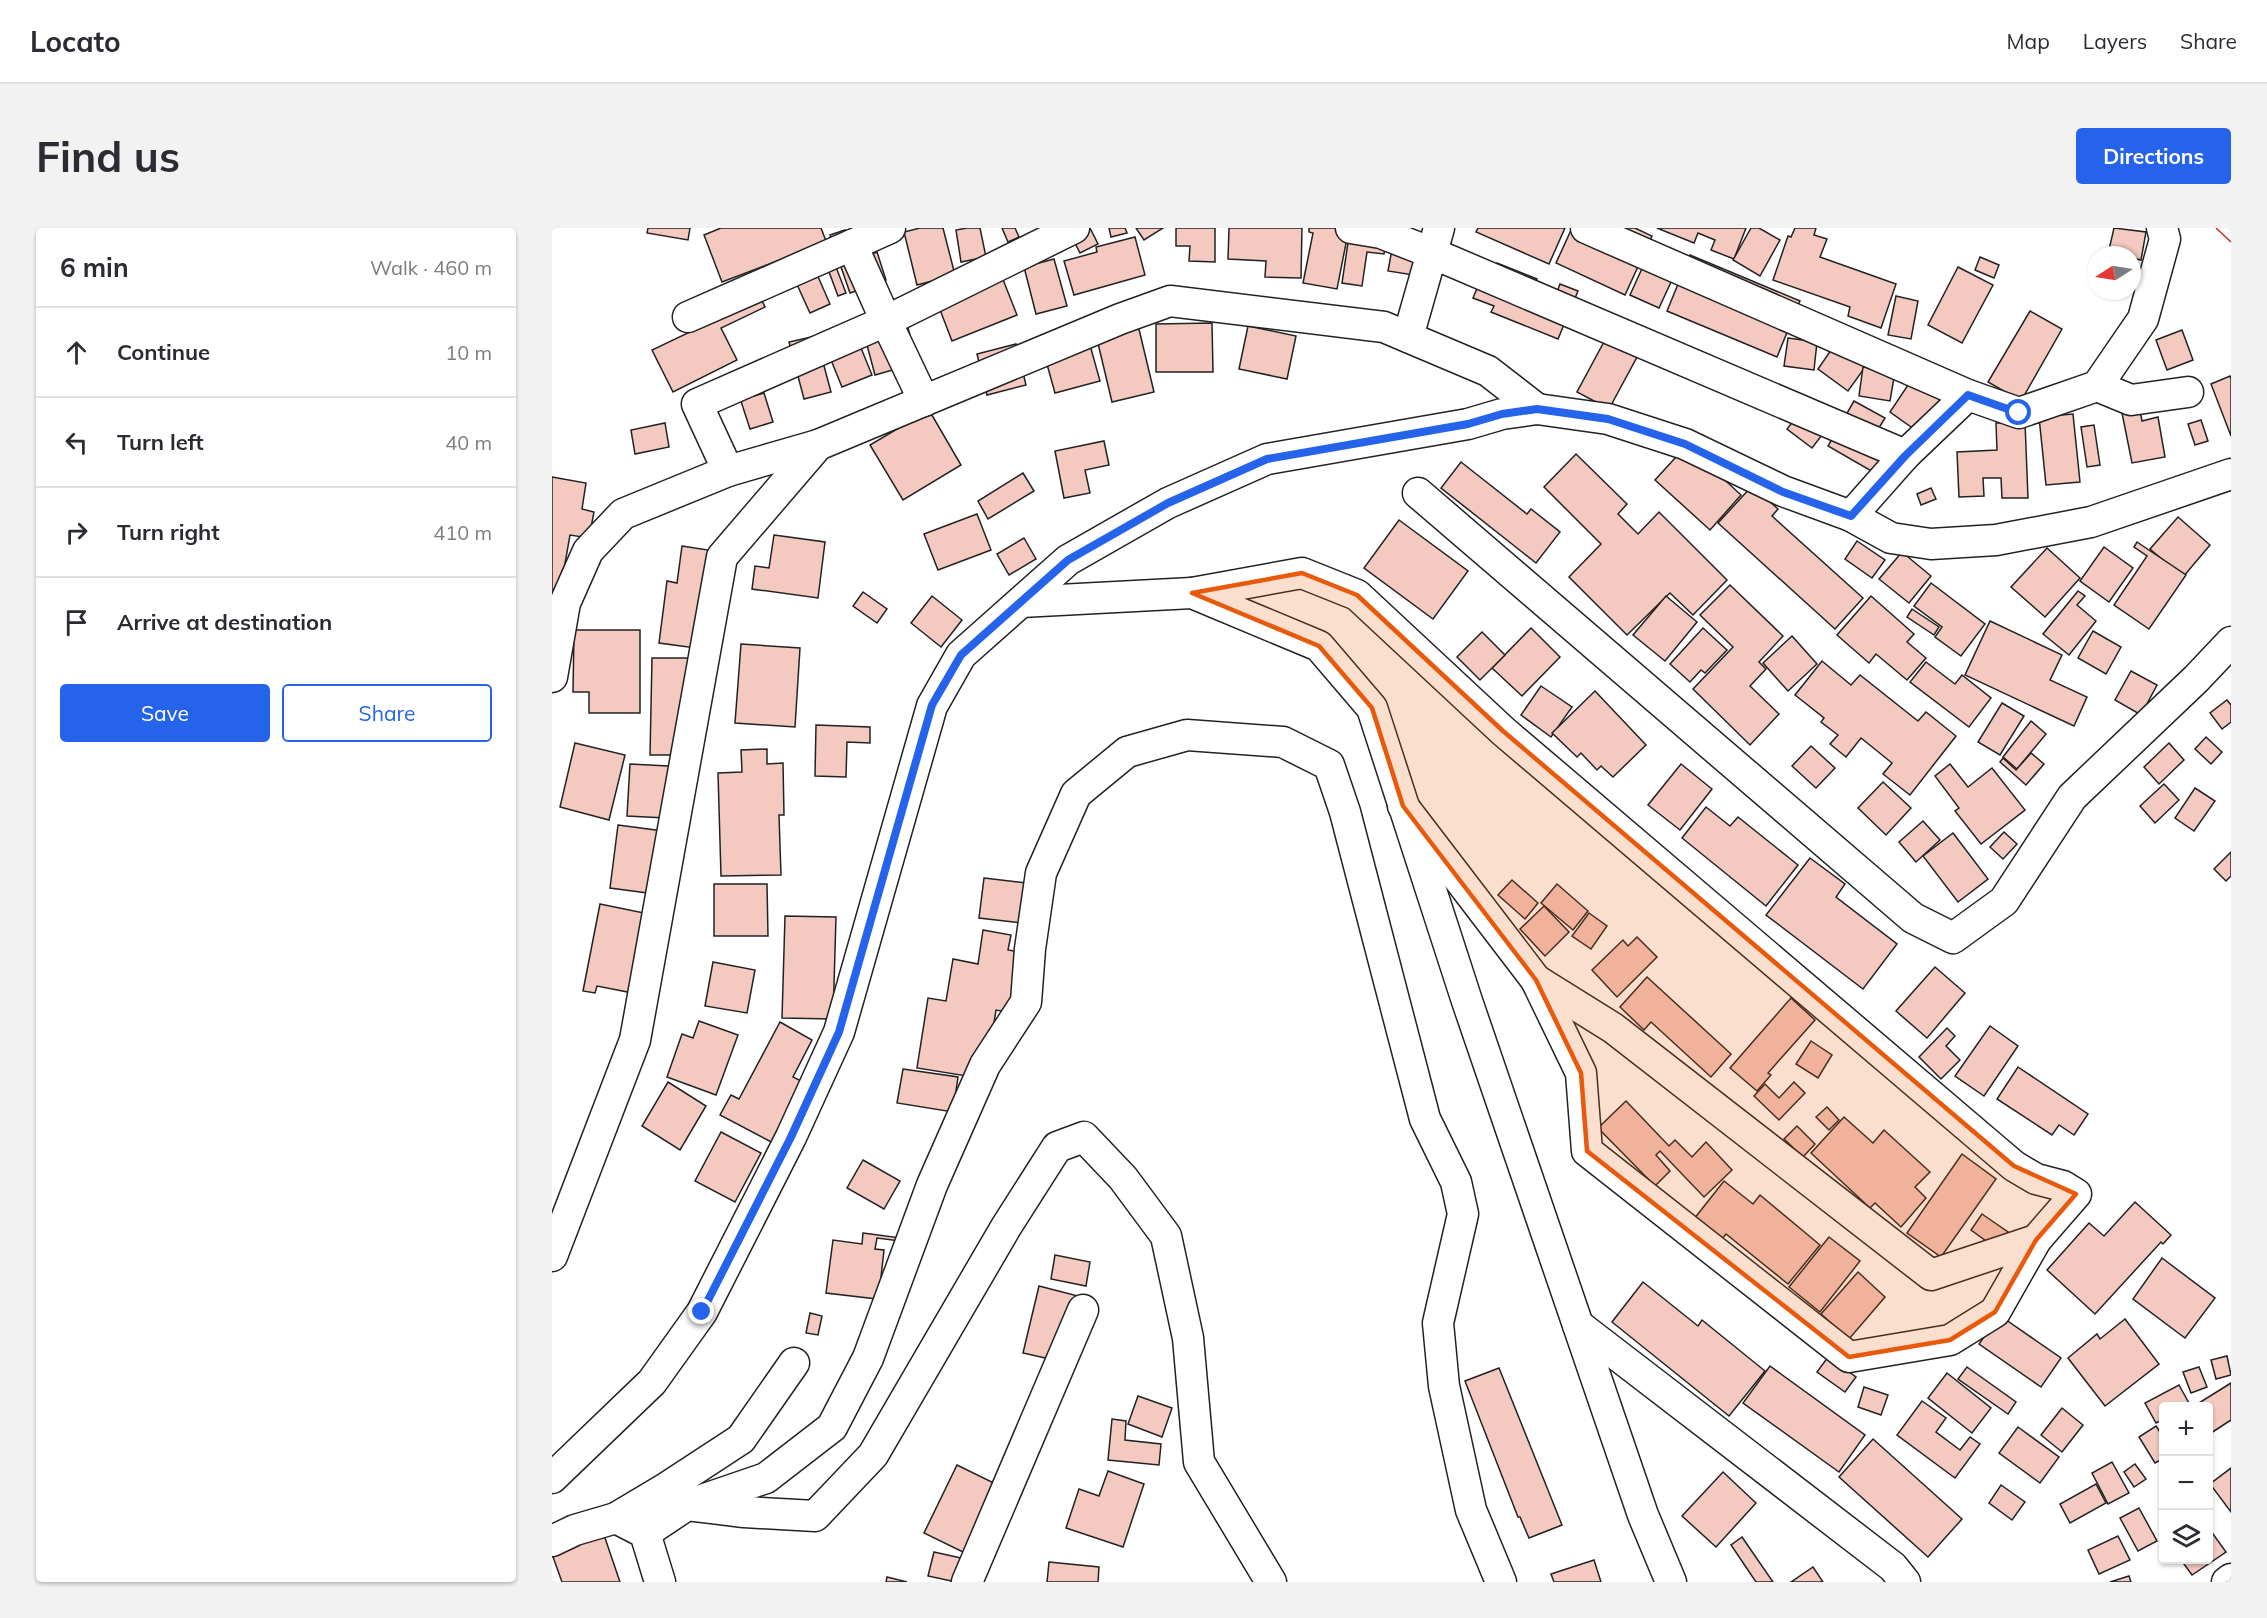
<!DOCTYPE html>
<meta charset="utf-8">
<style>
body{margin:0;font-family:Mulish,sans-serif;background:#f2f2f3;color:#2b2b33}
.controls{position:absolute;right:18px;bottom:18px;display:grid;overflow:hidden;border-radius:6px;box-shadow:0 2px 4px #0004}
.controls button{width:54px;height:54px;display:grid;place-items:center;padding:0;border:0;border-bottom:2px solid #e1e1e2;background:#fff;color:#2b2b33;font:30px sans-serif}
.compass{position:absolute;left:1535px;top:18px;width:54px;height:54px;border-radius:50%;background:#fff;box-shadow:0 2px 4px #0004;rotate:258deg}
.stop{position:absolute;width:18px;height:18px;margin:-14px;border:4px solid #2563eb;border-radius:50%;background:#fff}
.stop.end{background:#2563eb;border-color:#fff;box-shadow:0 2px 6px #0008}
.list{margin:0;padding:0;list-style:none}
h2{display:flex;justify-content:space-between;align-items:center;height:78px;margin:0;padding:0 24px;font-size:26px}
h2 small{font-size:20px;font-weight:400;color:#7c7c81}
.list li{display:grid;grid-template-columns:39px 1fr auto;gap:18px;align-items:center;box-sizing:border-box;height:90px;padding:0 24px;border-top:2px solid #e1e1e2}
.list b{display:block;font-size:22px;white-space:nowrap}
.list em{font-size:20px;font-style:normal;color:#7c7c81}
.actions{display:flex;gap:12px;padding:18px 24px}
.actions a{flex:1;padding:14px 0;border:2px solid #2563eb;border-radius:6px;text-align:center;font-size:21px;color:#2563eb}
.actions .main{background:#2563eb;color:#fff}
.icon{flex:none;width:33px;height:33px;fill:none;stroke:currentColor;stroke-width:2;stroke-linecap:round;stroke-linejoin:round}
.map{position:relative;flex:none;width:1679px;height:1354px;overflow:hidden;border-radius:6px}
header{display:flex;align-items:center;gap:36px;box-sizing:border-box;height:84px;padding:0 30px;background:#fff;border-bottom:2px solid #e1e1e2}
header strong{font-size:28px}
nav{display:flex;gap:33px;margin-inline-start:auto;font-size:21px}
.intro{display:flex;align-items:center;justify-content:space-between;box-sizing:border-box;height:144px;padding:0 36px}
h1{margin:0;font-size:42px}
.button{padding:15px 27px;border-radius:6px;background:#2563eb;color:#fff;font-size:21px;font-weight:700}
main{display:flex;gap:36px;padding:0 36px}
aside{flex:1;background:#fff;border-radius:6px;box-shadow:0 2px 4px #0004}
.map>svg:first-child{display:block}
.building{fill:#f3c9c0;stroke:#222;stroke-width:1.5}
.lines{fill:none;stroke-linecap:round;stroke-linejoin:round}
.minor-casing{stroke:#222;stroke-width:33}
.minor{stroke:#fff;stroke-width:30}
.power{stroke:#c62828;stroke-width:1.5;stroke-dasharray:21 4.5 3 4.5;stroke-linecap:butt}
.route{stroke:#2563eb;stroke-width:8}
.marked{fill:#e8590c;fill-opacity:0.2;stroke:#e8590c;stroke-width:4.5;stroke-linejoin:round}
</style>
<header>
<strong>Locato</strong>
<nav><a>Map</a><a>Layers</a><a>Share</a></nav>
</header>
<div class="intro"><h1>Find us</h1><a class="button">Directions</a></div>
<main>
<aside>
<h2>6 min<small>Walk · 460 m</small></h2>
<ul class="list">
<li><svg class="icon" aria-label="ahead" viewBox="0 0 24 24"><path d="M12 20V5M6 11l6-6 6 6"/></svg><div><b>Continue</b></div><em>10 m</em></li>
<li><svg class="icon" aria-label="left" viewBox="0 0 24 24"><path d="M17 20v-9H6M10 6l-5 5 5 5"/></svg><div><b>Turn left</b></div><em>40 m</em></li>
<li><svg class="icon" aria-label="right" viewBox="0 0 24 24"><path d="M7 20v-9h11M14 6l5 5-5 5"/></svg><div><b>Turn right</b></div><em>410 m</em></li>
<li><svg class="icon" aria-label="arrive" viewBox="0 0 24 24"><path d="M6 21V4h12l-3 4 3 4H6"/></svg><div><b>Arrive at destination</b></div></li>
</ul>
<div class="actions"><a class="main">Save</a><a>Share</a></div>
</aside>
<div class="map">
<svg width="1679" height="1354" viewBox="0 0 1679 1354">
<rect width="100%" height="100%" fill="#fff"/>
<!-- building -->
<g class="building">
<path d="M96,0h42l-2,12 -41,-7z"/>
<path d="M169,0h100l25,65 -8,3 -19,-51 -97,37 -18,-47z"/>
<path d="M368,0h23l12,47 -38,10 -13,-53z"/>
<path d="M415,0h13l6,29 -25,5 -5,-32z"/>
<path d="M450,0h13l4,9 -11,5z"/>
<path d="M538,0l8,16 -18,9 -8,-16z"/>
<path d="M557,0h16l2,5 -16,4z"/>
<path d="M584,0h27l-19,12z"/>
<path d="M624,0h39v34l-26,-1 1,-15h-14z"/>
<path d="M677,0h73l-1,50 -36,-1 1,-16 -38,-2z"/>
<path d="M757,0h40l-12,61 -34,-6 10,-50 -4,-1z"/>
<path d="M926,0h87l-16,36 -73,-32z"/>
<path d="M1020,0h63l17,8 -27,59 -69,-32z"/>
<path d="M1105,0h89l-12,31 -23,-9 4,-10 -17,-7 -4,10z"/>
<path d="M1199,0h8l21,12 -20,36 -27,-16z"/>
<path d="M1243,0h21l-2,7 13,4 -7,18 76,27 -15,44 -33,-12 2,-9 -77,-27 15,-44 3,1z"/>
<path d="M1562,0l32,4 -5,28 -9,-2v-3l-24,-1z"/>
<path d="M798,1l37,5 -3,20 -17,-2 -5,34 -20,-3z"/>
<path d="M293,2l11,30 21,-8 9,28 -36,13 -20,-58z"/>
<path d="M843,5l31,44 -38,-6z"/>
<path d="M583,9l10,38 -71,20 -10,-34 33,-9 -1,-5z"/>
<path d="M1102,14l29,14 -24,52 -29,-13z"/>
<path d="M1138,27l110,46 -23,56 -110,-46z"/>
<path d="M257,28l21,48 -20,9 -22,-48z"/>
<path d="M1428,29l19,8 -5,13 -19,-8z"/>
<path d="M502,31l13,47 -31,8 -12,-47z"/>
<path d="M945,35l40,16 -7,17 22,9 8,-21 18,7 -20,48 -67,-27 3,-6 -21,-8 8,-19 8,3z"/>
<path d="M1406,39l35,18 -31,58 -34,-18z"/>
<path d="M450,49l15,38 -65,26 -15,-39z"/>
<path d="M201,54l12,25 -44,21 16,32 -64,32 -21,-42 38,-18 -8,-15z"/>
<path d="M1344,68l22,5 -7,38 -23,-4z"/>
<path d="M351,80l14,55 -42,12 -15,-56z"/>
<path d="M1478,83l32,18 -41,72 -33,-19z"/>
<path d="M298,93l22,54 -30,12 -22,-54z"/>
<path d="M660,95l1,49h-57v-48z"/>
<path d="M586,97l16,67 -42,10 -16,-67z"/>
<path d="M696,98l48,10 -9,43 -48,-10z"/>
<path d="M1630,102l11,30 -26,10 -11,-30z"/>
<path d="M264,108l15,56 -27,7 -15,-57z"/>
<path d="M1288,109l31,22 -23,32 -30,-22z"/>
<path d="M536,110l12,43 -45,12 -12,-43z"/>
<path d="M1236,110l29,4 -3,28 -30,-4z"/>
<path d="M1053,112l32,17 -28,52 -32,-17z"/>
<path d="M464,116l10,41 -39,10 -10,-41z"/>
<path d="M1345,132l-7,41 -31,-5 4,-29 14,2z"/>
<path d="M1362,148l39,26 -32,32 -31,-22z"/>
<path d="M1678,148l1,3v57l-20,-52z"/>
<path d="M199,159l3,9 10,-3 9,29 -23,7 -12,-37z"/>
<path d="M1258,172l25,18 -23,30 -25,-19z"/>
<path d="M1302,173l31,17 -8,13 14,9 -18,32 -45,-26z"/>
<path d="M1587,177l3,16 16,-4 7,40 -33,6 -11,-55z"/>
<path d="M377,182l32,55 -58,35 -33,-55z"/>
<path d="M1521,186l7,68 -34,3 -7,-68z"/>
<path d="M1649,192l7,21 -13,4 -7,-21z"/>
<path d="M1473,194l3,76h-26l-1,-20h-18l1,18 -25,1 -2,-45 40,-2 -1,-27z"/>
<path d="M113,195l4,24 -34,7 -4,-24z"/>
<path d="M1542,197l6,40 -13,2 -6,-40z"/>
<path d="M552,213l5,24 -24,5 5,23 -26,5 -9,-47z"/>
<path d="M1135,217l54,50 -31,35 -55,-50z"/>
<path d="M1024,226l51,50 -9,10 20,20 21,-22 68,68 -34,35 -23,-22 -43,42 -58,-58 32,-33 -57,-57z"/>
<path d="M909,234l66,52 4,-5 29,23 -24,31 -95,-75z"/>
<path d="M471,245l11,18 -46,28 -10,-18z"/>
<path d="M0,249l34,6 -4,26 12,3 -5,26 -19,-3 -18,102z"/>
<path d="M1200,258l26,23 -6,7 91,82 -28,31 -117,-106z"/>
<path d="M1379,260l5,11 -15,6 -4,-11z"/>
<path d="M425,286l14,36 -53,20 -14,-36z"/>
<path d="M1626,289l32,28 -27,32 -33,-28z"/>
<path d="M847,292l69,51 -35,48 -69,-51z"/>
<path d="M222,307l51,7 -7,56 -66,-9 3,-23 14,2z"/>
<path d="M472,310l12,21 -27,16 -12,-21z"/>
<path d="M1305,313l28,19 -13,18 -27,-19z"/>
<path d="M1585,314l49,33 -37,54 -35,-24 33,-49 -13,-9z"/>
<path d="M130,318l39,6 -18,97 -44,-6 8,-62 10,2z"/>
<path d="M1552,319l29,21 -24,34 -29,-21z"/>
<path d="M1495,320l33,30 -35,39 -34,-30z"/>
<path d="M1350,324l29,24 -22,27 -30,-24z"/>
<path d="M1379,355l54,41 -24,32 -26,-19 7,-10 -28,-21z"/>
<path d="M1178,357l53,51 -24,26 7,7 -16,17 29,28 -29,31 -57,-56 40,-42 -33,-32z"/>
<path d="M1526,363l7,5 -8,9 19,16 -27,34 -26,-21z"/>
<path d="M311,364l24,17 -10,14 -24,-17z"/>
<path d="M380,368l30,24 -21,27 -30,-24z"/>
<path d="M1114,368l31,26 -32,39 -32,-26z"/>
<path d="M1319,368l43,38 -7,8 19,16 -19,22 -31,-26 -7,9 -32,-28z"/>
<path d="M1360,381l27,18 -5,8 -27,-18z"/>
<path d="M1438,393l72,34 -12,25 37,17 -13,29 -109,-51z"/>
<path d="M979,400l29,29 -38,39 -30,-28z"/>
<path d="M1151,400l24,22 -22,23 -4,-3 -11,12 -20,-18z"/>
<path d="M22,402h66v83h-51v-21h-16z"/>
<path d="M1541,403l28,16 -15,27 -28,-16z"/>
<path d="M930,404l23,23 -25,25 -23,-23z"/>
<path d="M1240,408l25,28 -29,27 -25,-28z"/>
<path d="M189,416l59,4 -5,79 -60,-4z"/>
<path d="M100,430h46l-7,97h-41z"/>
<path d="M1270,433l29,24 9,-10 58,46 8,-9 30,24 -46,59 -27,-21 9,-11 -31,-25 -15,19 -16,-13 8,-9 -17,-13 3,-4 -29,-23z"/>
<path d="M1374,434l29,22 7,-9 29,23 -22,29 -59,-45z"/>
<path d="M1579,443l26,14 -16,30 -26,-15z"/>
<path d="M989,458l31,21 -21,30 -30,-22z"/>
<path d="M1043,463l51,54 -33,32 -12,-11 -4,4 -16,-17 -4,4 -25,-24z"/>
<path d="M1675,472l4,5v17l-9,7 -12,-16z"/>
<path d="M1450,475l22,13 -24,39 -22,-13z"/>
<path d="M1479,493l15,13 -29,35 -14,-12z"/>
<path d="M264,497l54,2v16l-23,-1 -1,35 -31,-1z"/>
<path d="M1654,509l16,15 -11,12 -16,-15z"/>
<path d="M23,515l50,12 -16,65 -49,-13z"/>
<path d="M1617,515l15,17 -25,24 -15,-17z"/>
<path d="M1259,518l24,22 -19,20 -24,-22z"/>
<path d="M215,521v15l16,-1 1,52h-5l2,60 -60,1 -3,-103 24,-1 -1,-22z"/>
<path d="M1479,525l13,11 -18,21 -26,-23 3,-4 13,12z"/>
<path d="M78,536l57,3 -2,52 -58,-3z"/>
<path d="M1129,536l31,25 -32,41 -32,-25z"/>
<path d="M1398,536l18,23 24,-19 33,42 -44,34 -26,-33 4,-3 -24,-32z"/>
<path d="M1331,554l28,26 -25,27 -28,-27z"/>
<path d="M1612,556l15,16 -24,23 -15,-17z"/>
<path d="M1643,560l20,13 -21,30 -19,-13z"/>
<path d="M1154,579l24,19 8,-9 60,48 -32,41 -84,-68z"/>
<path d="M1371,593l17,19 -24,22 -17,-20z"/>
<path d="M66,597l60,8 -8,63 -60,-8z"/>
<path d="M1452,604l13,12 -14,15 -13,-12z"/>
<path d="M1401,605l35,46 -30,23 -35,-46z"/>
<path d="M1679,624v24l-5,5 -12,-12z"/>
<path d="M1258,630l35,26 -9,13 61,47 -34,45 -97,-74z"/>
<path d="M432,650l51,6 -4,40 -52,-6z"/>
<path d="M960,652l26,23 -13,16 -27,-24z"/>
<path d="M162,656h53l1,52h-54z"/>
<path d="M1005,656l31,27 -15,19 -32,-27z"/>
<path d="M48,676l49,10 -16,79 -36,-7 -2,7 -12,-2z"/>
<path d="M992,678l25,26 -24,24 -25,-27z"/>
<path d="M1037,685l18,13 -16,23 -19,-13z"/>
<path d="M233,688l51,1 -3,102 -51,-1z"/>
<path d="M431,702l28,5 -3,15 22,4 -10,60 -24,-4 -11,69 -68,-11 11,-70 18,3 7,-42 25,5z"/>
<path d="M1085,709l20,20 -40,40 -25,-27 31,-30 5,6z"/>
<path d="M161,734l42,8 -8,43 -42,-7z"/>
<path d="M1383,739l30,26 -38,45 -31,-27z"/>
<path d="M1095,749l84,77 -20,23 -60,-55 -7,8 -24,-23z"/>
<path d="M1239,770l24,22 -47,53 3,2 -14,16 -27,-23z"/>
<path d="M147,793l39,14 -22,60 -49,-18 15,-43 11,4z"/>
<path d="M228,794l32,18 -19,37 14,7 -32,60 -55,-29 11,-20 8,4z"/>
<path d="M1438,798l28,20 -34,50 -29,-20z"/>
<path d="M1395,800l8,8 -9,10 14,14 -19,19 -22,-22z"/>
<path d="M1259,813l21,14 -14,23 -22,-14z"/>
<path d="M1466,839l70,47 -14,21 -15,-10 -7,10 -55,-36z"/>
<path d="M351,841l55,8 -5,35 -56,-9z"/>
<path d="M116,854l38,24 -26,44 -38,-24z"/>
<path d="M1242,854l11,11 -26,27 -25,-24 11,-12 14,14z"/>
<path d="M1074,873l43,45 6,-6 17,17 14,-15 26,28 -28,27 -44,-46 -4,4 14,16 -15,15 -57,-58z"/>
<path d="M1275,879l12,13 -10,10 -13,-13z"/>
<path d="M1292,889l29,26 11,-13 46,42 -15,15 11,11 -25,29 -26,-24 -5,5 -59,-55z"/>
<path d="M1245,898l18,18 -12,13 -19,-18z"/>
<path d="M169,904l40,21 -26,49 -40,-21z"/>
<path d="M1410,926l34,25 -55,78 -34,-24z"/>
<path d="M311,932l37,21 -16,28 -37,-21z"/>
<path d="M1172,953l29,23 7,-9 60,50 -32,39 -62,-50 -6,7 -26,-22z"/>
<path d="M1583,974l36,33 -8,9 -2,-2 -66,72 -48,-44 42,-47 15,13z"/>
<path d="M1430,986l26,18 -12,16 -25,-18z"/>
<path d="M311,1005l38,5 -1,3 -23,-3 -2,11 9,1 -4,36 14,15 -68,-8 7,-53 29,4z"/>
<path d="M1277,1009l31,24 -40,51 -31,-25z"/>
<path d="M503,1027l35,7 -4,24 -35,-7z"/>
<path d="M1610,1030l53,40 -30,40 -52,-39z"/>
<path d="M1306,1044l27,25 -36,42 -28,-25z"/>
<path d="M1091,1054l55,44 4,-6 63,51 -36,45 -117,-94z"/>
<path d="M487,1058l39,10 -15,66 -40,-9z"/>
<path d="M258,1085l12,3 -4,19 -12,-2z"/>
<path d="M1447,1087l62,43 -20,29 -62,-43z"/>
<path d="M1573,1091l34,45 -54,42 -37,-48 29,-24 3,5z"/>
<path d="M1675,1128l4,19 -15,4 -5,-19z"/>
<path d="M1276,1129l28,20 -11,15 -28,-20z"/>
<path d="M1218,1138l95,69 -26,37 -96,-69z"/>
<path d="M1415,1139l49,35 -8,12 -50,-35z"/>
<path d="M1647,1139l8,20 -16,6 -8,-21z"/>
<path d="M947,1140l63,157 -33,13 -9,-21h-2l-53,-136z"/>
<path d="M1395,1145l44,35 -19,25 -44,-35z"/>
<path d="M1679,1155v37l-23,15v-29h-14z"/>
<path d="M1627,1157l11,20 -26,1v13l-8,4 -11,-20z"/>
<path d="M1312,1159l24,8 -7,20 -23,-8z"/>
<path d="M586,1168l34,12 -10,29 -34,-13z"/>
<path d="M1370,1173l24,17 -10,14 24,18 10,-13 10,7 -25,34 -58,-43z"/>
<path d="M1510,1180l21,17 -21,27 -21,-17z"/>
<path d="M560,1191l14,2 -1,19 36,4 -2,21 -51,-5z"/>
<path d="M1604,1198l8,12v20l-9,5 -16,-26z"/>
<path d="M1466,1199l41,30 -19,26 -41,-30z"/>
<path d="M1321,1211l89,80 -34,38 -89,-80z"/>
<path d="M1560,1234l17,31 -21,11 -16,-31z"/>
<path d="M1583,1236l11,15 -12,8 -10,-15z"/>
<path d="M405,1237l45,22 -33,68 -45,-22z"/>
<path d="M1679,1240v44l-21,-28z"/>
<path d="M556,1243l36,13 -21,63 -57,-19 13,-39 20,7z"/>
<path d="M1171,1244l33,31 -40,44 -34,-31z"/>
<path d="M1544,1256l10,19 -36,20 -10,-19z"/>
<path d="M1449,1257l24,17 -13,18 -23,-17z"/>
<path d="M1587,1280l18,33 -19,10 -18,-33z"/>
<path d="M1656,1299l18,25 -34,23 -11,-15h27z"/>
<path d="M52,1307l16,47h-58l-10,-28z"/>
<path d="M1566,1308l12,24 -31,14 -11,-24z"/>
<path d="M1190,1309l31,45h-17l-25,-37z"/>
<path d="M382,1324l36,8 -14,22 -28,-6z"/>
<path d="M1042,1332l7,22h-47l-3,-8z"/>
<path d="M497,1334l50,5 -1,15h-51z"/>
<path d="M1261,1339l10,15h-32z"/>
<path d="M1577,1348l2,6h-21z"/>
<path d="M335,1349l20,5h-21z"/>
</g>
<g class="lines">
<!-- minor casing -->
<g class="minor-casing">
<g id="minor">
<path d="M799,0l30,5 51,20 473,202"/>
<path d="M1034,0l382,167 -63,60 -54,61"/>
<path d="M136,89l164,-72"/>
<path d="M856,109l31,-109"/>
<path d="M1545,158l34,14 57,-8"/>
<path d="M1416,167l51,18 78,-27 46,-67 22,-80 -3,-11"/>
<path d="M372,173l-38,-80 188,-93"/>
<path d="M266,217l-90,26 -31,-67 189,-83 -34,-76 38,-17"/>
<path d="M866,265l495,425 40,20 51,-37 68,-104 124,-118 35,-37"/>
<path d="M640,365l110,-20 55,22 146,136 511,435 22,13 27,7 13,8 -40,46 -41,72 -45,28 -101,17 -262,-206 -6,-78 -45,-93 -133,-174"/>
<path d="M469,374l171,-9 127,53 53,62 95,293 176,514 28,67"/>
<path d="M0,449l13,-74 23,-52 35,-37 105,-43"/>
<path d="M984,752l77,48 318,247 105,-35"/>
<path d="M0,1028l83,-216 87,-483 96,-112 302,-126 50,-18 214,26 104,44 49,38"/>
<path d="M1026,1097l315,242 12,15"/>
<path d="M0,1250l100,-96 50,-70 89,-175 48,-105 93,-326 29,-51 107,-95 100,-57 99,-44 201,-35 34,-10 35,-5 71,10 77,25 98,47 68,25 40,22 40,6 65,-4 95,-18 140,-48"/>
<path d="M135,1277l79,-27 66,-51 36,-69 64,-173 53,-120 41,-63 4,-53 11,-76 35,-79 51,-42 60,-17 96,7 46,23 16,47 80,307 31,63 7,32 -25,109 6,63 27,124 30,72"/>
<path d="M64,1290l47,-28 78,-51 53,-76"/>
<path d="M93,1305l42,-28 57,7 71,4 58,-61 133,-228 51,-80 27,-10 39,41 43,58 22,102 11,124 72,120"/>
<path d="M0,1313l23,-11 41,-12 29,15 15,49"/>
<path d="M415,1354l116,-272"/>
<path d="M1675,1354l4,-3"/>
</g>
</g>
<!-- minor -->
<use href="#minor" class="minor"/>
<!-- power -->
<path class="power" d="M1664,0l15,14"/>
</g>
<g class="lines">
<!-- route -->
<path class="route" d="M150,1084l89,-175 48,-105 93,-327 29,-50 107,-95 100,-57 99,-44 201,-35 34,-10 35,-5 71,10 77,25 98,48 68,24 54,-60 63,-61 51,18"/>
</g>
<!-- marked area -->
<path class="marked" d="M750,345l55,22 146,136 511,435 62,28 -40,46 -41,72 -45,28 -101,17 -262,-206 -6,-78 -45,-93 -133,-174 -31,-98 -53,-62 -127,-53z"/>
</svg>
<div class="controls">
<button>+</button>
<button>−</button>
<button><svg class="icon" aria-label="layers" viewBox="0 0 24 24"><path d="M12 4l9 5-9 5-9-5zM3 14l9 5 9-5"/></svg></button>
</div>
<svg class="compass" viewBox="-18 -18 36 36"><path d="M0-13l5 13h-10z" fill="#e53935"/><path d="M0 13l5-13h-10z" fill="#7c7c81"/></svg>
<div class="stop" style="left:1467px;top:185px"></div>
<div class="stop end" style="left:150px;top:1084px"></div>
</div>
</main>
